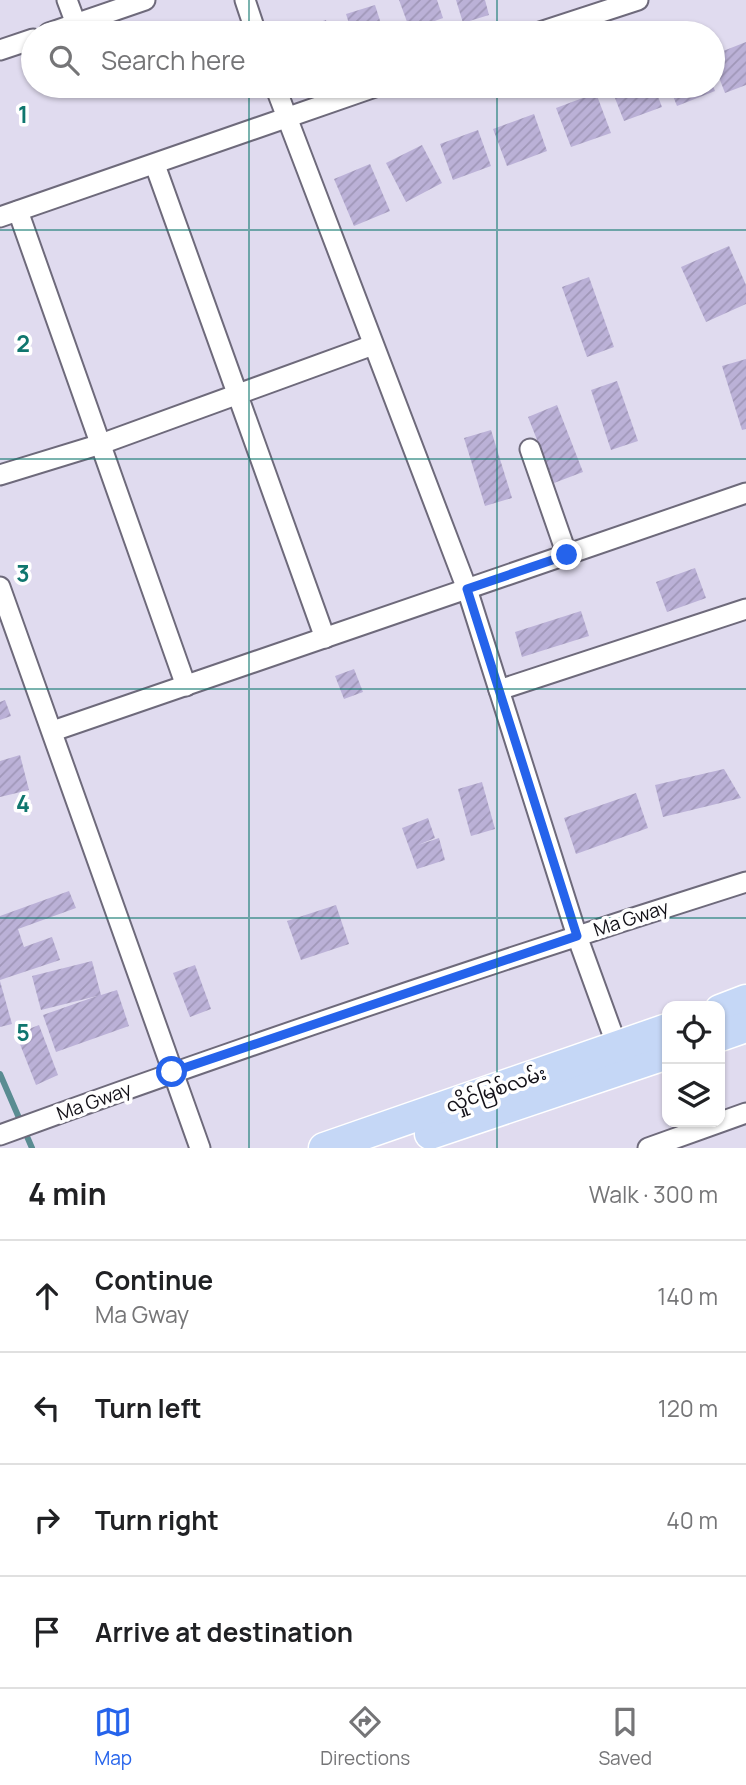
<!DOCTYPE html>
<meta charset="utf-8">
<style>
body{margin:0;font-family:Manrope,"Noto Sans Myanmar",sans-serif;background:#f2f2f2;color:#202124}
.controls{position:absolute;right:21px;bottom:21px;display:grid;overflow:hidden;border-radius:14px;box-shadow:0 2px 5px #0004}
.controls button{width:63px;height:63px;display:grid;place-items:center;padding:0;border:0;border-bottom:2px solid #e0e0e0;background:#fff;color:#202124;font:35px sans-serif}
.stop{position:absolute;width:21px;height:21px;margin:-16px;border:5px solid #2563eb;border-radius:50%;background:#fff}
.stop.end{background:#2563eb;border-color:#fff;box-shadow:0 2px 7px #0008}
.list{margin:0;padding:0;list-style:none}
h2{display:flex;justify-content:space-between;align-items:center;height:91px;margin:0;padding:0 28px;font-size:30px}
h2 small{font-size:23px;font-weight:400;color:#757577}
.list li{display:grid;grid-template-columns:46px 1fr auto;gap:21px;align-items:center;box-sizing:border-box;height:112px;padding:0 28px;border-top:2px solid #e0e0e0}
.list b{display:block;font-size:26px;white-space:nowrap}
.list p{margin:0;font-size:23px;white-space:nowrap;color:#757577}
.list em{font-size:23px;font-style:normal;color:#757577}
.icon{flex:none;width:38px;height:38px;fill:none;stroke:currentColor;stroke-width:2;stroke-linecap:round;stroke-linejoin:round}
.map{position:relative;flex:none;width:746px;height:1148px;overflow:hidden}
.search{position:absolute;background:#fff;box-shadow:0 2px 5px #0004;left:21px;right:21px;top:21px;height:77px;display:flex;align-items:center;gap:18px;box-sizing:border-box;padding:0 24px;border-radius:38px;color:#757577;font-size:26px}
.sheet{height:539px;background:#fff}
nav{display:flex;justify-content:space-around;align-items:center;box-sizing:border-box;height:98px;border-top:2px solid #e0e0e0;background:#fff;font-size:19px;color:#757577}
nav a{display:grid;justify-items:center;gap:4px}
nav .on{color:#2563eb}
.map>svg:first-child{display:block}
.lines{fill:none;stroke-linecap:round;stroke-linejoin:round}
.stream{stroke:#5a8c92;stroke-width:6}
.building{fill:url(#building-hatch)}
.street-casing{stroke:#6e6a7b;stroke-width:23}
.primary-casing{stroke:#fff;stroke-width:33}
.street{stroke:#fff;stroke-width:19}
.primary{stroke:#c5d7f6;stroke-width:30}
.route{stroke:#2563eb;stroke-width:9}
.grid{fill:none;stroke:#0f766e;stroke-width:2;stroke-opacity:0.55}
.labels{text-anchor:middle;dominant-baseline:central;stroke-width:7;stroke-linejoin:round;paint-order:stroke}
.street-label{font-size:19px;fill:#131118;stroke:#fff}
.grid-label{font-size:23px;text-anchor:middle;font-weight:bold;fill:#0f766e;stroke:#fff;stroke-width:7;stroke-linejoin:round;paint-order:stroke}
</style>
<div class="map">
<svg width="746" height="1148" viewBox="0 0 746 1148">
<defs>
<pattern id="building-hatch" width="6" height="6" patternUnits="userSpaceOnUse" patternTransform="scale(1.75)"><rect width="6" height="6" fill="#bbb1d7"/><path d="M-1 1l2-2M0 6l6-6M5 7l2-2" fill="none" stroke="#a097b8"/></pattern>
</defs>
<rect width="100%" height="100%" fill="#e0dbef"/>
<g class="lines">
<!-- stream -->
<path class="stream" d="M0,1074l32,74"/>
</g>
<!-- building -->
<g class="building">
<path d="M399,0h38l6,18 -33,12z"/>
<path d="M456,0h29l4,15 -26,8z"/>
<path d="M375,5l9,28h-32l-6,-19z"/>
<path d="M326,20l3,13h-35l-1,-3z"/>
<path d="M746,42v43l-21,8 -12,-31v-7z"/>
<path d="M618,86h36l8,21 -38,14 -13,-33z"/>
<path d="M669,86h44l2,5 -38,15z"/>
<path d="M596,93l15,40 -40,14 -15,-39z"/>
<path d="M534,114l13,37 -40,15 -14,-37z"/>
<path d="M478,130l13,36 -38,14 -13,-36z"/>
<path d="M422,145l20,38 -36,19 -20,-39z"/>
<path d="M370,164l20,47 -36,15 -20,-47z"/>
<path d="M729,246l17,39v19l-40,18 -25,-55z"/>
<path d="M589,277l25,70 -27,10 -25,-70z"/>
<path d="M746,359v70l-4,1 -20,-64z"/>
<path d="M617,381l21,60 -27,9 -20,-60z"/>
<path d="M557,405l26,67 -29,11 -26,-66z"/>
<path d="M491,430l21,68 -27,8 -21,-68z"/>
<path d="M695,568l11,30 -39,14 -11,-30z"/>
<path d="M581,611l8,25 -67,21 -7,-25z"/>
<path d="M354,669l9,23 -19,7 -9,-23z"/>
<path d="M5,700l6,16 -11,4v-18z"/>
<path d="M20,755l9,35 -29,7v-36z"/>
<path d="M724,769l17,29 -78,19 -8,-32z"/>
<path d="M482,782l13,47 -24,7 -13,-47z"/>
<path d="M636,793l12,35 -72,26 -12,-36z"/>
<path d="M428,818l7,20 -17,7 21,-7 6,22 -28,9 -15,-41z"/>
<path d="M69,891l7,17 -58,21 6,18 28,-10 8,23 -60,20v-64z"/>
<path d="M336,905l13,39 -48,16 -14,-39z"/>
<path d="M92,961l9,34 16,-5 12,36 -73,26 -13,-37 54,-19 -56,14 -9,-34z"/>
<path d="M195,965l16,44 -21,8 -17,-44z"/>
<path d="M0,981l12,43 -12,3z"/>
<path d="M39,1025l19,50 -22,10 -20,-51z"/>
</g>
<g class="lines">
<!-- street casing -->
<g class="street-casing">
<g id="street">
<path d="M67,0l9,24"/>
<path d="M245,0l11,33"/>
<path d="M49,33l96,-33"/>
<path d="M537,33l101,-33"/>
<path d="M0,50l33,-11"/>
<path d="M275,86l192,503 110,347 44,121"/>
<path d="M155,165l170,473"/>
<path d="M18,211l168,475"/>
<path d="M0,217l378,-131"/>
<path d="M530,449l37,106"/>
<path d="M0,475l101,-31 272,-99"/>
<path d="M0,587l200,561"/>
<path d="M499,690l247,-81"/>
<path d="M53,731l693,-238"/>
<path d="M0,1135c247,-90 496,-174 746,-253"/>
<path d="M648,1148l98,-35"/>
</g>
</g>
<!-- primary casing -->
<g class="primary-casing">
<g id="primary">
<path d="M720,1010l26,-10"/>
<path d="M720,1036l26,-9"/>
<path d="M430,1134l237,-80"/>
<path d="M324,1148l343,-119"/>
</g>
</g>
<!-- street -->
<use href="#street" class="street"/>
<!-- primary -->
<use href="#primary" class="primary"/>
</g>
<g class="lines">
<!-- route -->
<path class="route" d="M172,1072l405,-136 -110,-347 100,-34"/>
</g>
<!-- grid -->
<path class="grid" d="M249,0v33M497,0v33M249,86v1062M497,86v1062M0,230h746M0,459h746M0,689h746M0,918h746"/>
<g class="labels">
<!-- street labels -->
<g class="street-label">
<text transform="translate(631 918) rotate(-18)">Ma Gway</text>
<text transform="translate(496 1089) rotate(-19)">လှိုင်မြစ်လမ်း</text>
<text transform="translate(94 1101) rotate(-20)">Ma Gway</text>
</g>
</g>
<g class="grid-label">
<text x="23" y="123">1</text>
<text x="23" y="352">2</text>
<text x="23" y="582">3</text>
<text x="23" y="812">4</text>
<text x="23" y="1041">5</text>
</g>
</svg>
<div class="controls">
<button><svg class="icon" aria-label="locate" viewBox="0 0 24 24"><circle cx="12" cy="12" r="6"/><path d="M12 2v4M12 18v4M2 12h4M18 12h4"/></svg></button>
<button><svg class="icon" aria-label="layers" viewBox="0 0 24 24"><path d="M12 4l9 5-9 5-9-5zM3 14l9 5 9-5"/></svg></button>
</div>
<div class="stop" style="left:172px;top:1072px"></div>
<div class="stop end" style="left:567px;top:555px"></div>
<div class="search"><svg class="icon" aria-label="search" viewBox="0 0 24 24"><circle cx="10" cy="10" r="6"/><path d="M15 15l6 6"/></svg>Search here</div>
</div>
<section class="sheet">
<h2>4 min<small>Walk · 300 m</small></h2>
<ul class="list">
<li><svg class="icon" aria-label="ahead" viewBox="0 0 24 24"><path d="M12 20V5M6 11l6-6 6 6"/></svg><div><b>Continue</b><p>Ma Gway</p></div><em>140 m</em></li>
<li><svg class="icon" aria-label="left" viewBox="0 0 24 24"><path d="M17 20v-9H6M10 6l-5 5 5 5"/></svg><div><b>Turn left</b></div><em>120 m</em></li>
<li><svg class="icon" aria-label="right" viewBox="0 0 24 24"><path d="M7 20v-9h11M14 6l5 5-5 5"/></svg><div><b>Turn right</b></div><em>40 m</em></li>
<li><svg class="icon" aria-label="arrive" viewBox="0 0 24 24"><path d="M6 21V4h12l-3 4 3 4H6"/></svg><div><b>Arrive at destination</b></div></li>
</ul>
</section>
<nav>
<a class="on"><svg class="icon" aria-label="map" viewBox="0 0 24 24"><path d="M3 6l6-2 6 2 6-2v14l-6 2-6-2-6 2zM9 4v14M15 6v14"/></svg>Map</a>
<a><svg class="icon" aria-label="directions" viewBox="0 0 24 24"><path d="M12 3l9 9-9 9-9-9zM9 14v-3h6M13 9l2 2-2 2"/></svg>Directions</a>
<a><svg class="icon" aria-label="saved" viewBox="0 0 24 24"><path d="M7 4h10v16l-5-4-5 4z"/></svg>Saved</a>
</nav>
